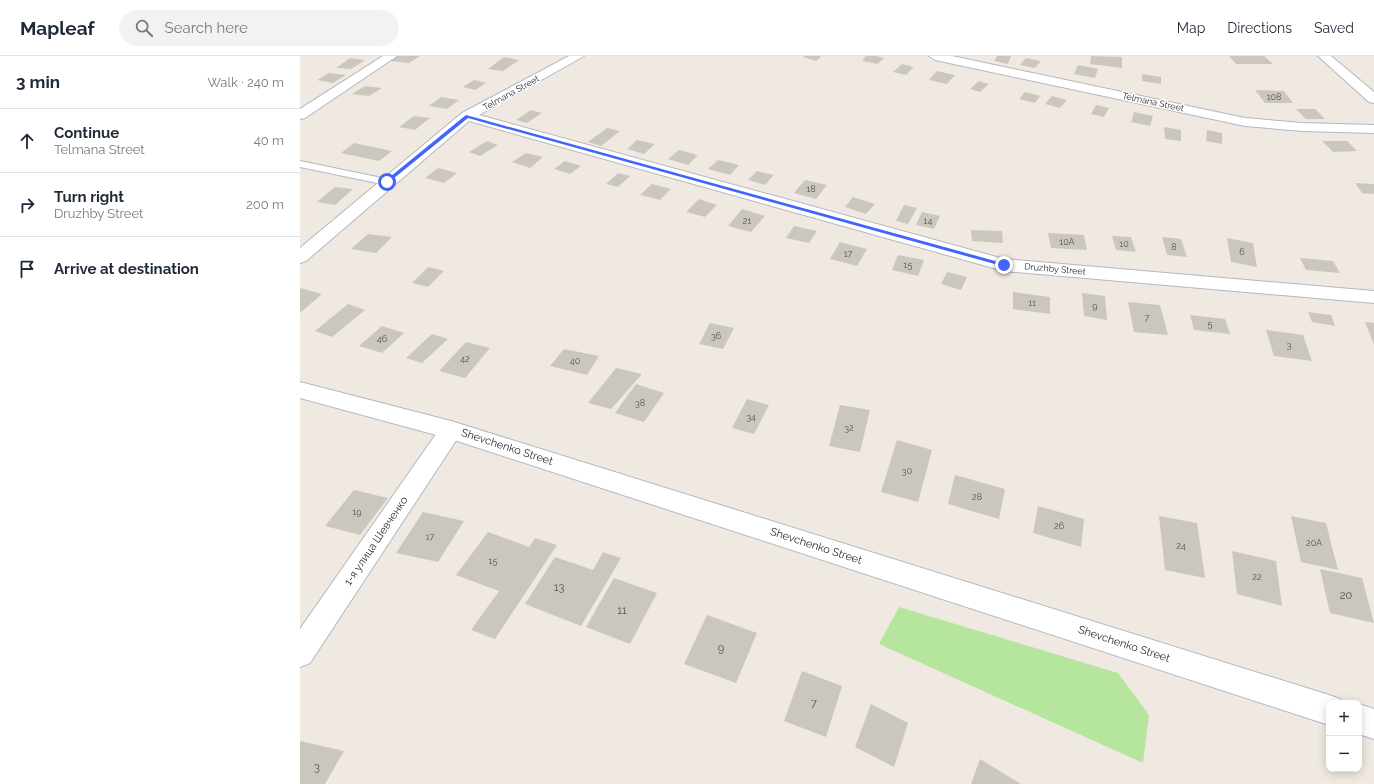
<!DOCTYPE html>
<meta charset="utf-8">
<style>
body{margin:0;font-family:Raleway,sans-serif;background:#f2f2f3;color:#1f2937}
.controls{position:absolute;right:12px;bottom:12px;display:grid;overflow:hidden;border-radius:8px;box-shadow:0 2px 10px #0003}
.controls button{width:36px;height:36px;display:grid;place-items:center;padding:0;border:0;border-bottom:1px solid #e0e1e3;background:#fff;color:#1f2937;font:20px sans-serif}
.stop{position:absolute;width:12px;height:12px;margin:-9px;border:3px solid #4264fb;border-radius:50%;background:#fff}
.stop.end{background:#4264fb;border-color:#fff;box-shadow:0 1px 4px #0008}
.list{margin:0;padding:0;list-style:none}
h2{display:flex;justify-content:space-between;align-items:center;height:52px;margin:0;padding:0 16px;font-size:17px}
h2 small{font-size:13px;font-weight:400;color:#747a83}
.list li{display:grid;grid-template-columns:26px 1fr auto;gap:12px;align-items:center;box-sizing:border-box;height:64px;padding:0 16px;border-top:1px solid #e0e1e3}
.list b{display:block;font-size:15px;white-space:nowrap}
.list p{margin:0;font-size:13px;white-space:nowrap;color:#747a83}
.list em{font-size:13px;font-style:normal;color:#747a83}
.icon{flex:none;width:22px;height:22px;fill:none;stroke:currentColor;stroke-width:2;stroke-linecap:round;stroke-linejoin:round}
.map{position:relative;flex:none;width:1074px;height:728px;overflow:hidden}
header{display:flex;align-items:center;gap:24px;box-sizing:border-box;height:56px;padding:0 20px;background:#fff;border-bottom:1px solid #e0e1e3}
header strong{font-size:19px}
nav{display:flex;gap:22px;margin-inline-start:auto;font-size:14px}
.search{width:280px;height:36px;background:#f2f2f3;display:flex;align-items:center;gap:10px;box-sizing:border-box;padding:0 14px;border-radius:22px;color:#747a83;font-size:15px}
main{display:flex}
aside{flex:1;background:#fff}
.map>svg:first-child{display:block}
.green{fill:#b6e59e}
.building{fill:#cbc7bf}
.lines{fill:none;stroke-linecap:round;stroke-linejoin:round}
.service-casing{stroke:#b4b7c1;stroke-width:2}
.minor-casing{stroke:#b4b7c1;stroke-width:2}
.secondary-casing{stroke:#b4b7c1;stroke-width:2}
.service{fill:#fff;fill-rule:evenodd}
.minor{fill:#fff;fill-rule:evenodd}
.secondary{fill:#fff;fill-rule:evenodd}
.route{fill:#4264fb}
.labels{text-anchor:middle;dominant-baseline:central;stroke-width:3;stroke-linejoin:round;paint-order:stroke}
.far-street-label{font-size:9px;fill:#2e2e2e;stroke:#fff}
.number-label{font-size:9px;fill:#555452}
.street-label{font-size:11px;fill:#2e2e2e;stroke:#fff}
.near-number-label{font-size:11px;fill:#555452}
</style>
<header>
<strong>Mapleaf</strong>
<div class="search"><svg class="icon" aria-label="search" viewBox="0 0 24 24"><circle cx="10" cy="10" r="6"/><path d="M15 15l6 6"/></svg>Search here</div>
<nav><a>Map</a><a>Directions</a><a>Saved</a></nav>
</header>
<main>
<aside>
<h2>3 min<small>Walk · 240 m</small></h2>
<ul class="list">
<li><svg class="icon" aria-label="ahead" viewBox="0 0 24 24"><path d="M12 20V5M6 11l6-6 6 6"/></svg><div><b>Continue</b><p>Telmana Street</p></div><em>40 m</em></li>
<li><svg class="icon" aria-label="right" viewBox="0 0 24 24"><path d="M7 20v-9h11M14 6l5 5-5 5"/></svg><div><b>Turn right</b><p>Druzhby Street</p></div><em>200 m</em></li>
<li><svg class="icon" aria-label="arrive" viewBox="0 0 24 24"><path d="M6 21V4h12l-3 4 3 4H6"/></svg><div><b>Arrive at destination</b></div></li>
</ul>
</aside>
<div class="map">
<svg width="1074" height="728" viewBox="0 0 1074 728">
<rect width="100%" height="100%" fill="#efe9e1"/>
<!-- green -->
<path class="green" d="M599,551l219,66 31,42 -6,48 -264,-119z"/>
<!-- building -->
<g class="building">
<path d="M97,0h23l-11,7 -19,-2z"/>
<path d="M505,0h14l2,1 -5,4 -13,-4z"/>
<path d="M566,0h10l8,2 -6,6 -16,-3z"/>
<path d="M697,0h14l-3,8 -14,-3z"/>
<path d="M791,0l31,1v11l-32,-4z"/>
<path d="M929,0h35l9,8h-37z"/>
<path d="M204,1l15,3 -16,11 -15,-2z"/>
<path d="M50,2l15,2 -14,9 -15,-1z"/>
<path d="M726,2l15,3 -6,7 -15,-3z"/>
<path d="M602,8l12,3 -8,8 -13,-3z"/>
<path d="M778,9l20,4 -3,9 -21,-4z"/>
<path d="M637,15l18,4 -8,9 -18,-4z"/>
<path d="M29,17l17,2 -13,8 -16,-3z"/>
<path d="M842,18l19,3v7l-19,-3z"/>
<path d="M174,24l12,3 -11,7 -12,-3z"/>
<path d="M679,25l10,3 -9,8 -10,-3z"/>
<path d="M65,30l17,2 -13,8 -17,-2z"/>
<path d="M955,34l29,1 9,12h-28z"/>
<path d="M725,36l15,4 -5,7 -16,-4z"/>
<path d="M752,40l15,4 -7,8 -15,-4z"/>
<path d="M141,41l18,3 -12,9 -18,-3z"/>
<path d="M796,49l13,3 -5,9 -13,-3z"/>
<path d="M996,53h19l10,10h-19z"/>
<path d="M231,54l11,3 -15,10 -11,-3z"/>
<path d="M834,56l19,4 -3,10 -19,-4z"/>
<path d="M114,60l16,2 -15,12 -16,-3z"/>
<path d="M864,71l17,3v11l-16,-2z"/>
<path d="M307,72l13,3 -19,15 -13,-4z"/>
<path d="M907,74l15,3v11l-16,-3z"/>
<path d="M337,84l18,4 -11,10 -17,-5z"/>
<path d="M187,85l11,4 -18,11 -11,-4z"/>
<path d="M1022,85h25l10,10 -24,1z"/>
<path d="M54,87l38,8 -13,10 -38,-8z"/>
<path d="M379,94l19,5 -10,10 -20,-6z"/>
<path d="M226,97l17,4 -13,11 -18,-6z"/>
<path d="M418,104l21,5 -9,10 -22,-6z"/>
<path d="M265,105l16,5 -11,8 -16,-5z"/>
<path d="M138,112l19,5 -13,10 -19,-5z"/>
<path d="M457,115l17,4 -9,10 -17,-5z"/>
<path d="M318,117l12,3 -12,11 -12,-3z"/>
<path d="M505,124l22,5 -11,14 -22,-6z"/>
<path d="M1055,127l19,1v10l-12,-1z"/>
<path d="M352,128l19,5 -11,11 -20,-5z"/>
<path d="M35,131l18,2 -18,16 -18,-3z"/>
<path d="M553,141l22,7 -9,10 -21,-7z"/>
<path d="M399,143l18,6 -12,12 -19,-5z"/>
<path d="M604,149l13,3 -9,16 -12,-3z"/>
<path d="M442,153l23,7 -14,16 -23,-6z"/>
<path d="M622,156l18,4 -6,13 -18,-4z"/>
<path d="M494,170l23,5 -8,12 -23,-5z"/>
<path d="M671,174l31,1 1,12 -31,-2z"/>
<path d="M748,177l36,2 3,15 -36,-2z"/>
<path d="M68,178l24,3 -16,16 -25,-4z"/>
<path d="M812,180l19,1 5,15 -20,-2z"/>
<path d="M862,181l19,2 6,18 -20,-2z"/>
<path d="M927,182l26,5 4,24 -26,-5z"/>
<path d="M540,186l27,7 -10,17 -27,-7z"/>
<path d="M598,199l26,5 -6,16 -26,-6z"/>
<path d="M1000,202l33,3 7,12 -34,-3z"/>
<path d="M128,211l16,4 -16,16 -16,-4z"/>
<path d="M647,216l20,5 -6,13 -20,-6z"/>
<path d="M0,232l22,6 -22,19z"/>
<path d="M713,236l37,5v17l-37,-5z"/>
<path d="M782,237l23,3 2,24 -23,-4z"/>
<path d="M828,246l32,3 8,30 -34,-3z"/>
<path d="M48,248l17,6 -33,27 -17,-6z"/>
<path d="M1008,256l23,3 4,11 -23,-4z"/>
<path d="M890,259l35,4 5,15 -36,-4z"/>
<path d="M1065,266l9,1v22z"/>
<path d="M410,267l24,5 -11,21 -24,-5z"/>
<path d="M82,270l22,7 -22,20 -23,-7z"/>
<path d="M966,274l37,5 9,26 -38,-5z"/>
<path d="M132,278l16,5 -26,24 -16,-5z"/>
<path d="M166,286l24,6 -25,30 -26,-7z"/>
<path d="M264,293l35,7 -12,19 -37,-9z"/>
<path d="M316,312l26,6 -31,35 -23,-6z"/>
<path d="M336,328l28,9 -20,29 -29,-9z"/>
<path d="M447,343l22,6 -15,29 -22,-6z"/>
<path d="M540,349l30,5 -10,42 -31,-6z"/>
<path d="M597,384l35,10 -14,52 -37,-10z"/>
<path d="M655,419l50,14 -6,30 -51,-15z"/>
<path d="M54,434l34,8 -28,37 -35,-9z"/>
<path d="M738,450l46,13 -3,28 -48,-14z"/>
<path d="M123,456l41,9 -26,41 -42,-9z"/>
<path d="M859,460l38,7 8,55 -40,-8z"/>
<path d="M991,460l35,7 12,47 -37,-8z"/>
<path d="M188,476l41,15 6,-9 22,7 -62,94 -24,-9 28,-39 -43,-16z"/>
<path d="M932,495l44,10 6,45 -45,-12z"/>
<path d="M303,496l18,6 -40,68 -56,-22 30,-47 38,13z"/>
<path d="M1020,513l42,9 12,45 -44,-10z"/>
<path d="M314,522l43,15 -27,51 -44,-17z"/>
<path d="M407,559l50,18 -21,50 -52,-19z"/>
<path d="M502,615l40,15 -16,51 -42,-16z"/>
<path d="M571,648l37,19 -14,44 -39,-20z"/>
<path d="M0,685l44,10 -19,33h-25z"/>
<path d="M680,703l41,25h-50z"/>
</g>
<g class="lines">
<!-- service casing -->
<g class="service-casing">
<path id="service" d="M0,105l87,18 6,3 -6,3 -87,-18z"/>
</g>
<!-- minor casing -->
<g class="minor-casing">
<g id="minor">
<path d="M83,0h14l-92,62 -5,1v-10z"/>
<path d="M269,0h15l-105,59 525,144 370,32v12l-370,-32 -535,-150 -163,140 -6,2v-15l162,-135z"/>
<path d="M629,0h23l293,62 57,5 72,2v8l-72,-2 -57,-5 -310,-66z"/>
<path d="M1018,0h13l43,36v11l-5,-1z"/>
<path d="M151,365l8,3 3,6 -3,6 -149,227 -10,4v-38l143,-205z"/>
</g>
</g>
<!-- secondary casing -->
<g class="secondary-casing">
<g id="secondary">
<path d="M0,326l151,39 878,274 11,4 1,4h-12v22l-878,-286 -151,-41z"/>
<path d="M1059,648l15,5v30l-15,-5z"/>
</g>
</g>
<!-- service -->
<use href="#service" class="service"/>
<!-- minor -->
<use href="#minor" class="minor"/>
<!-- secondary -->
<use href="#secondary" class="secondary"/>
</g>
<!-- route -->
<path class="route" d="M166,59l540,149 1,1 -5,1 -534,-148 -80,65h-3v-2z"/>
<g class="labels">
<!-- far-street labels -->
<g class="far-street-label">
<text transform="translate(211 37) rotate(-29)">Telmana Street</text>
<text transform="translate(853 46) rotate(12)">Telmana Street</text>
<text transform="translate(755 213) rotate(5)">Druzhby Street</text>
</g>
<!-- number labels -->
<g class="number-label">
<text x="974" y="41">108</text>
<text x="511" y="133">18</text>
<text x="447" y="165">21</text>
<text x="628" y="165">14</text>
<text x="767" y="186">10А</text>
<text x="824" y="188">10</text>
<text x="874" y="191">8</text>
<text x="942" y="196">6</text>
<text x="548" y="198">17</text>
<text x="608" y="209">15</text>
<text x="732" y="247">11</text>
<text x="795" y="250">9</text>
<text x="847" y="262">7</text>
<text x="910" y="268">5</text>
<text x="416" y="280">36</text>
<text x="82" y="283">46</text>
<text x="989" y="289">3</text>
<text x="165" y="303">42</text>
<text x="275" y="305">40</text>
<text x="340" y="347">38</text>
<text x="451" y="361">34</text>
<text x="549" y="372">32</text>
<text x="607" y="415">30</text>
<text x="677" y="441">28</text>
<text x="57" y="456">19</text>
<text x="759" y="470">26</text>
<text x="130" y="481">17</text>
<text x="1014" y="487">20А</text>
<text x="881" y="490">24</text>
<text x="193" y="505">15</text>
<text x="957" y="521">22</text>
</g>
<!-- street labels -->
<g class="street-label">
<text transform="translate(207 391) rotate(18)">Shevchenko Street</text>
<text transform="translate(76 485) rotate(-56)">1-я улица Шевченко</text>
<text transform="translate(516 490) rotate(18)">Shevchenko Street</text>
<text transform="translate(824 588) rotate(18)">Shevchenko Street</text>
</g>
<!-- near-number labels -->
<g class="near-number-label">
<text x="259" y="531">13</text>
<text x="1046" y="539">20</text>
<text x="322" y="554">11</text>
<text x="421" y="592">9</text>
<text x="514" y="647">7</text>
<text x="17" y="711">3</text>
</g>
</g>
</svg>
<div class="controls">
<button>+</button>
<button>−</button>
</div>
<div class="stop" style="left:87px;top:126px"></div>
<div class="stop end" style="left:704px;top:209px"></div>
</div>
</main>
